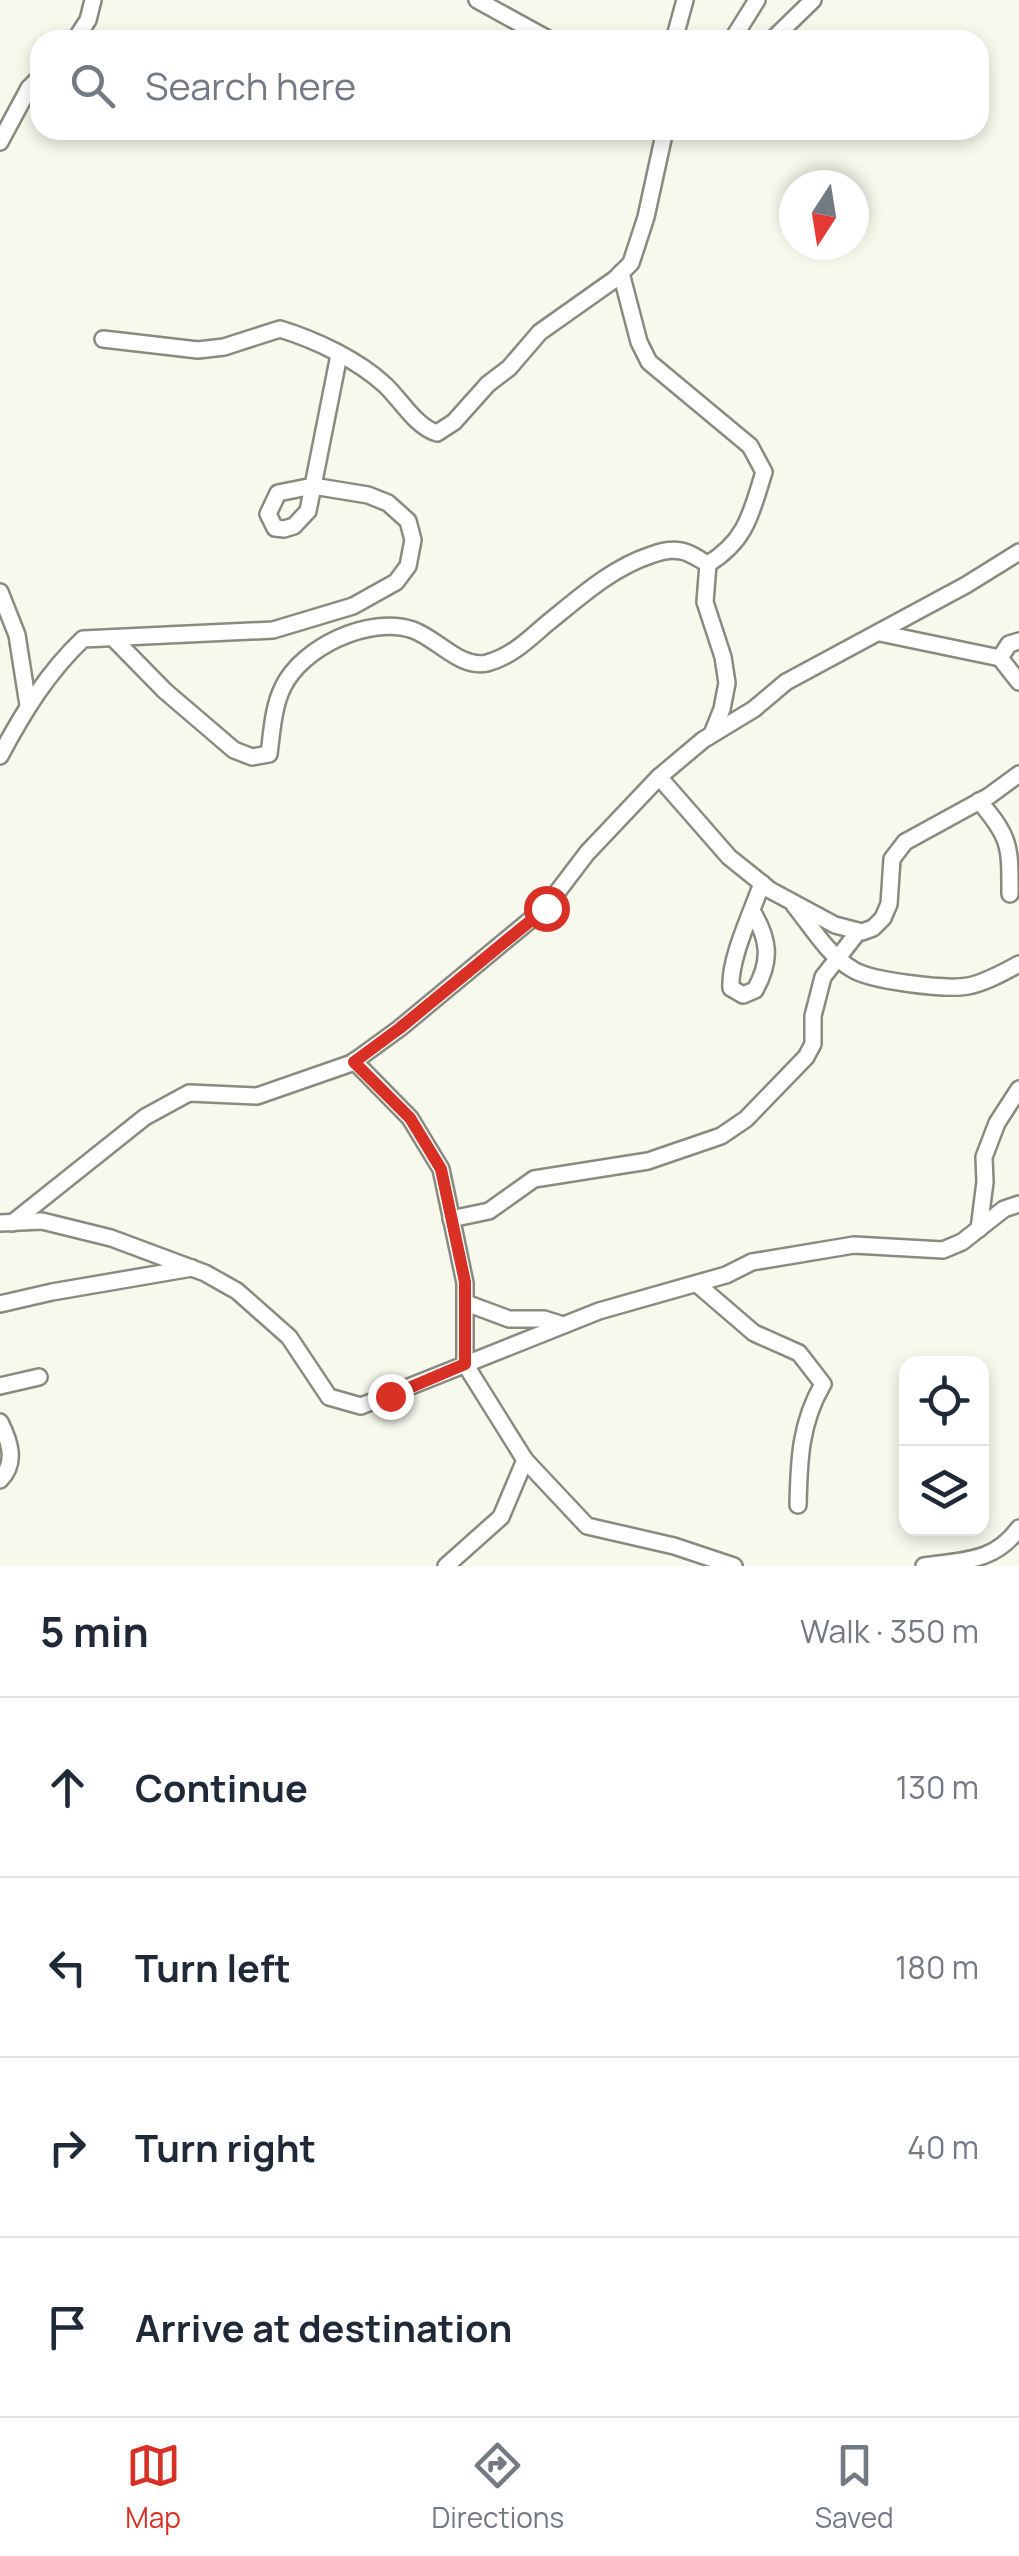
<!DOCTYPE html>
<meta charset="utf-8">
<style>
body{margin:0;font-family:Manrope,sans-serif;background:#f2f2f3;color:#1f2937}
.controls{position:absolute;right:30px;bottom:30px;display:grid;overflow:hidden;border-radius:20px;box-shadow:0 5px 15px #0003}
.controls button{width:90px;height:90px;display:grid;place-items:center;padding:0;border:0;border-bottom:2px solid #e0e1e3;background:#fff;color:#1f2937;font:50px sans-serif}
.compass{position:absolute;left:779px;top:170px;width:90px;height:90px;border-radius:50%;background:#fff;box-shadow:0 5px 15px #0003;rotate:192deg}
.stop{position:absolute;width:30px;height:30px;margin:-22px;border:8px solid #d93025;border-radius:50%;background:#fff}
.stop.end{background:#d93025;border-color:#fff;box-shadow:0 2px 10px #0008}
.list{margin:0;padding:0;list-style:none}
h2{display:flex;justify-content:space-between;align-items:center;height:130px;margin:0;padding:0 40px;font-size:42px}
h2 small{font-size:32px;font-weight:400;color:#747a83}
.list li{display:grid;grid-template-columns:65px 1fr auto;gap:30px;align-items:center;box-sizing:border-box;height:180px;padding:0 40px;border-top:2px solid #e0e1e3}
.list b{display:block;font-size:38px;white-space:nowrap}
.list em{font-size:32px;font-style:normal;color:#747a83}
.icon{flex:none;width:55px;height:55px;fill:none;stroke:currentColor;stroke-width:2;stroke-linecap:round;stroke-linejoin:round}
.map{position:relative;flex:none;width:1019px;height:1566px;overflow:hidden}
.search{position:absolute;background:#fff;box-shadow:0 5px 15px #0003;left:30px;right:30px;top:30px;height:110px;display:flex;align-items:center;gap:25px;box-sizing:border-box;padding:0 35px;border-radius:30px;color:#747a83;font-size:38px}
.sheet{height:850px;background:#fff}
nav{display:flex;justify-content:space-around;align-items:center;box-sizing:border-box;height:140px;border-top:2px solid #e0e1e3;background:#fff;font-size:28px;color:#747a83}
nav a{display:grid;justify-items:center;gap:5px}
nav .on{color:#d93025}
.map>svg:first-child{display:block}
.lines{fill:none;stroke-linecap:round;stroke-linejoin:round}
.minor-casing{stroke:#898b80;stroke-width:20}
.minor{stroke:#fff;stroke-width:15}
.route{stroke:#d93025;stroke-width:12}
</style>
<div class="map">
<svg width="1019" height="1566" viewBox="0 0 1019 1566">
<rect width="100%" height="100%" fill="#f7f9ed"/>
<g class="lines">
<!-- minor casing -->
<g class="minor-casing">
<g id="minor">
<path d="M477,0l73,40"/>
<path d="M75,40l13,-20 5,-20"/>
<path d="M674,40l11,-40"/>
<path d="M732,40l25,-40"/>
<path d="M772,40l41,-40"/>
<path d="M0,142l29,-54 11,-11"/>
<path d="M103,339l95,11 26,-3 56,-18c36,11 78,31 105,56 16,15 31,42 52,48l17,-11 34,-38 21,-16 31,-36 75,-53 16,-16 15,-46 19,-87"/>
<path d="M708,564l-3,38 18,55 4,26 -5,26 -10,25"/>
<path d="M0,592l17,43 11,70"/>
<path d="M880,633l120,25"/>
<path d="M113,638l52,53 69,59 18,7 17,-3c3,-22 4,-47 14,-67 19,-40 87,-72 130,-57 25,9 47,39 74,33 23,-6 40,-22 57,-37 34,-27 65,-57 107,-71 8,-3 21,-6 30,-4 9,1 19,9 27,13 39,-24 43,-51 56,-92l-14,-26 -101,-84 -10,-20 -18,-69"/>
<path d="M1019,641l-10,3 -9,14 19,24"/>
<path d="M0,756c23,-43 47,-83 83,-117l190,-9 80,-24 43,-24 12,-16 5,-26 -5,-19 -20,-18 -20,-8 -55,-9 -35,7 -10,21 7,14 9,1 10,-3 14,-15 31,-156"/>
<path d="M659,777l70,80 41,33 65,35 27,7 11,-4 10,-10 6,-14 3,-45 13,-17 84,-46 30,-22"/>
<path d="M979,801c32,37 31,46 31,93"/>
<path d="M794,905c17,21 34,50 58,64 18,12 94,21 116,17 17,-3 36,-14 51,-22"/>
<path d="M752,911c17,28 20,49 3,79l-12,5 -12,-7c-2,-29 21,-76 31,-105"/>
<path d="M354,1061l56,57 31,51 24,114v81l60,96 62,66 87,20 60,20"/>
<path d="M451,1219l38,-8 45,-32 114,-18 73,-25 25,-17 60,-62 7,-13v-28l10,-39 35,-45"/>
<path d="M0,1223l42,-2 69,17 94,35 32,18 52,46 40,60 32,9 238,-95 127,-36 26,-13 102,-17 89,5 19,-8 42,-33 15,-5"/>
<path d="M12,1223l133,-106 44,-24 68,3 95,-33 48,-35 146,-121 41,-54 72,-76 44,-37 51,-31 32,-27 180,-97 53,-33"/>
<path d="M979,1229l6,-47 -1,-25 13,-34 22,-34"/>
<path d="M697,1284l57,49 45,20 24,31c-23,39 -24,77 -25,121"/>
<path d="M466,1303l43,16h35l19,6"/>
<path d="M0,1304l52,-12 140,-24"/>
<path d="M0,1386l39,-9"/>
<path d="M0,1422c10,20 17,41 0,58"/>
<path d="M446,1566l55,-49 24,-57"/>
<path d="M924,1566c38,-6 70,-3 95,-38"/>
</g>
</g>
<!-- minor -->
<use href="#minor" class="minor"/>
</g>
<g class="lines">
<!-- route -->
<path class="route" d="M390,1396l75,-32v-82l-24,-113 -31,-51 -56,-56 46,-34 146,-120"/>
</g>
</svg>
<div class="controls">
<button><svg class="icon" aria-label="locate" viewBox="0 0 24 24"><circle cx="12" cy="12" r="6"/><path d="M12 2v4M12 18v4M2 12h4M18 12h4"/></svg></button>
<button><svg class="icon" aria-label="layers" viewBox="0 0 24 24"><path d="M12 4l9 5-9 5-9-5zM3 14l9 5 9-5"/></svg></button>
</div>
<svg class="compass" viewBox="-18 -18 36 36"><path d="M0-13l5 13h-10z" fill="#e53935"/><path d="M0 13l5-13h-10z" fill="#747a83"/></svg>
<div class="stop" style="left:546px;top:908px"></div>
<div class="stop end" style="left:390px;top:1396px"></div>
<div class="search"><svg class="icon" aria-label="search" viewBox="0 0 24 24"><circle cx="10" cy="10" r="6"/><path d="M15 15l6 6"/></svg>Search here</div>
</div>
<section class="sheet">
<h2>5 min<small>Walk · 350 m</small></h2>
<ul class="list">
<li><svg class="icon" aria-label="ahead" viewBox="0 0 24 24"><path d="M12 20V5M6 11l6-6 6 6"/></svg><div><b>Continue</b></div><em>130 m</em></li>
<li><svg class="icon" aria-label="left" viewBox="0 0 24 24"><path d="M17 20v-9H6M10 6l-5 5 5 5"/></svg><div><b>Turn left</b></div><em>180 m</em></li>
<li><svg class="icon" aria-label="right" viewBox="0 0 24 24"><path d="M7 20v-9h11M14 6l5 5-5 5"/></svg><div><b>Turn right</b></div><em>40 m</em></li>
<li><svg class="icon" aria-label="arrive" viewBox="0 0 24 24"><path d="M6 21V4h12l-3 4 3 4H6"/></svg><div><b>Arrive at destination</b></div></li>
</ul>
</section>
<nav>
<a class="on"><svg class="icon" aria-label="map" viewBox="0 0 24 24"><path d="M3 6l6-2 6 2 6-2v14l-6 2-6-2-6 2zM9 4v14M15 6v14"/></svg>Map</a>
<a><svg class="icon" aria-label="directions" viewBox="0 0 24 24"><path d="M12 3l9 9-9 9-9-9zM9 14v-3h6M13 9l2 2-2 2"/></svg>Directions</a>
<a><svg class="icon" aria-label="saved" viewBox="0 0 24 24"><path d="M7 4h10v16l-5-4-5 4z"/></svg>Saved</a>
</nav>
